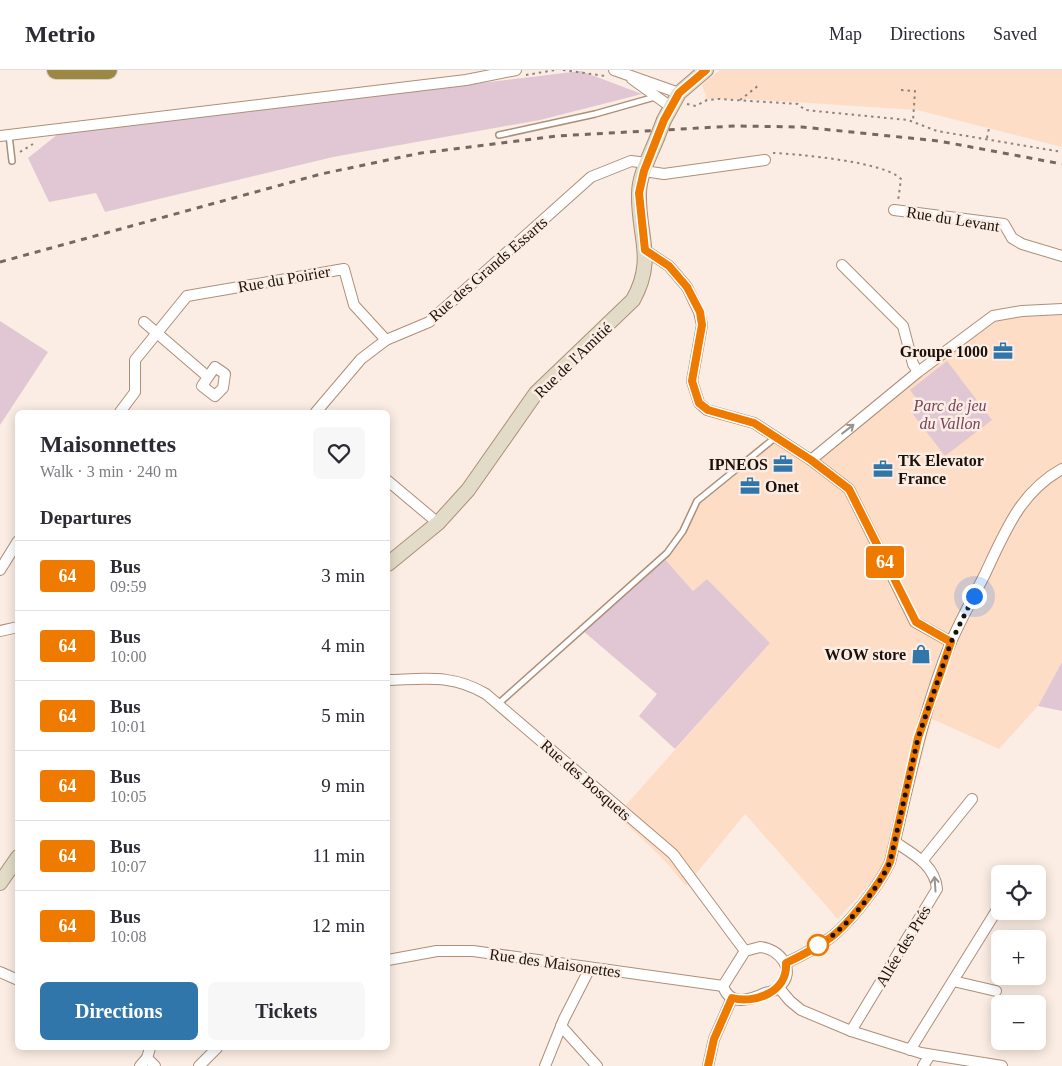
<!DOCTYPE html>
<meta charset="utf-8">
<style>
body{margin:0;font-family:"Times New Roman",serif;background:#f7f7f7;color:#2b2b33;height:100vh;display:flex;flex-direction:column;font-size:19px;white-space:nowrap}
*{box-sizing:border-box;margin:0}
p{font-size:16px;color:#7c7c81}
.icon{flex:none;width:28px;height:28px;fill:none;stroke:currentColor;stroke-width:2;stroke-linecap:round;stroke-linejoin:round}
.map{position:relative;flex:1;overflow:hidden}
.sheet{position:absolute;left:15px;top:340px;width:375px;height:640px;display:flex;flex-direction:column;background:#fff;border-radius:8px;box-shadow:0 2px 12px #0003}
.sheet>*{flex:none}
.badge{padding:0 10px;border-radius:4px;font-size:18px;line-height:32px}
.tools{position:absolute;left:991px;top:795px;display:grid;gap:10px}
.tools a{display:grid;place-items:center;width:55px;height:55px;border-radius:8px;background:#fff;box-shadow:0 2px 12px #0003;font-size:25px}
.you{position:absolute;width:25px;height:25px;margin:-12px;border:4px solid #fff;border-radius:50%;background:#1a73e8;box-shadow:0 0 0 8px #1a73e833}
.map>.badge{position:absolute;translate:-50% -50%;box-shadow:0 0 0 2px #fff}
h2{padding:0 25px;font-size:19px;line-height:45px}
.round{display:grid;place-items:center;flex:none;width:52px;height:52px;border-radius:8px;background:#f7f7f7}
.overview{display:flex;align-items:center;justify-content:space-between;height:85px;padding:0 25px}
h1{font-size:24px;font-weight:700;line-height:38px}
.button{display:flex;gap:10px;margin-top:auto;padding:10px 25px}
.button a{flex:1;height:58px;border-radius:8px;background:#3176ab;color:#fff;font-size:20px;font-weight:700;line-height:58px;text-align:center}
.button a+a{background:#f7f7f7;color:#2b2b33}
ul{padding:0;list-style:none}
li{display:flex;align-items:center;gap:15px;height:70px;padding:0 25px;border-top:1px solid #e1e1e2}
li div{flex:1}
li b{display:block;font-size:19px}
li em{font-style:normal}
li .badge{min-width:55px;font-weight:700;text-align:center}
header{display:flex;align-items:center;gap:30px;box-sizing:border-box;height:70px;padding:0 25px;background:#fff;border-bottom:1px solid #e1e1e2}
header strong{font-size:24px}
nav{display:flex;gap:28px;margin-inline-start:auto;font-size:18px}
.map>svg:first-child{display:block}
</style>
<header>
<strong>Metrio</strong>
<nav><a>Map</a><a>Directions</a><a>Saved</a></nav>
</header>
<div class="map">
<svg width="1062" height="996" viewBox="0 0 1062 996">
<rect width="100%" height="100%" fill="#fbede3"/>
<g fill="#feddc6">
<polygon points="720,0 1062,0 1062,77 917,40 745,29 707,29 702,15"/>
<polygon points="1062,239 1062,592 1038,636 999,679 932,649 901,766 874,809 838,849 745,744 686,816 664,790 617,745 770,573 707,509 693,521 663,487 683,461 697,431 777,366 811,390 993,246"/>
</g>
<g fill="#e1c7d3">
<polygon points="581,1 642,24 540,50 333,87 105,142 96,123 49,132 28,88 58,64"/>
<polygon points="0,251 48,282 0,355"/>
<polygon points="947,291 992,350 945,386 912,343 921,335 910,320"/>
<polygon points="663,487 693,521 707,509 770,573 675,679 639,646 657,624 582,560"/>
<polygon points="1062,592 1062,641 1038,636"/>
</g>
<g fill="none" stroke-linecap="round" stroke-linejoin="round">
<defs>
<g id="lane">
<polyline points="9,65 12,91"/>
<polyline points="499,65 595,44 655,27"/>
<polyline points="498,634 667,483 683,461 697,431 776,367"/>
</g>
<g id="street">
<polyline points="614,0 679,23"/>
<polyline points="632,9 671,37"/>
<polyline points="0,66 466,10 516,0"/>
<polyline points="644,101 664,104 765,90"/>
<polyline points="894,140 1004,154 1012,168 1022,174 1062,186"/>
<polyline points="645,180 669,196 687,217 699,242 702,255 692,311 699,333 707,340 754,353 811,390 849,419 915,552 951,572"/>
<polyline points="842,195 903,256 913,294 918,302"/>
<polyline points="144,252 208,307 202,316 215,326 223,318 225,304 215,297 208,307"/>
<polyline points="120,342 135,322 135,290 187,226 344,199 354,235 386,270"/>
<polyline points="316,342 361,289 386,270 429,252 591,107 631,91 647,93"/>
<polyline points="811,390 918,302 993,246 1022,241 1062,239"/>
<polyline points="388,411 438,453"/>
<polyline points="0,500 18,471"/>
<polyline points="0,561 18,557"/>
<path d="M388 610C426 609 452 604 486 624L673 784 745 881"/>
<polyline points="922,791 972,729"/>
<path d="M760 877C779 878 798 901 779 917 776 920 770 922 765 923 750 930 730 937 723 916L745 881Z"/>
<polyline points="388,890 437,881 473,881 723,916"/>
<path d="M786 893C801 886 816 878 830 868 849 854 881 813 890 792 908 718 922 642 951 572 961 549 974 526 985 504 1005 462 1020 422 1062 399"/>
<polyline points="0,902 18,910"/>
<polyline points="953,911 996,921"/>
<polyline points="779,918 790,931 801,940 851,961 921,983 1002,996"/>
<polyline points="561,956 597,996"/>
<path d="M851 961 937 819C935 795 913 784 895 772"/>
<polyline points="150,978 147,988 155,996"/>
<polyline points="910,980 1000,835"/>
<polyline points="140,996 147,988"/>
<polyline points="199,996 217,978"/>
<polyline points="545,996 564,949 590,898"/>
<polyline points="708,996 714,969 732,928"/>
<polyline points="923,996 930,985"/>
</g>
<g id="secondary">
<polyline points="664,50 679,23 706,0"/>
<path d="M388 494 438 453 468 420 536 323 633 230C656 189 638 166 639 124 639 105 650 86 657 68"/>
<polyline points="0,813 18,787"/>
</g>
<polyline id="highway" points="56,0 108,0"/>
</defs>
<use href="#lane" stroke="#ae8f79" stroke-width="8"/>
<use href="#street" stroke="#ae8f79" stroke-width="12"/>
<use href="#secondary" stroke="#ae8f79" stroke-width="16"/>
<use href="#highway" stroke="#d2cfce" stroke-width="20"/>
<g stroke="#90837a" stroke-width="2" stroke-dasharray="2.5 4" stroke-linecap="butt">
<polyline points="563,0 605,6"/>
<polyline points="526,5 555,0"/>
<polyline points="901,20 915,21 913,51"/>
<polyline points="740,30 759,15"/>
<polyline points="687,34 696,36 707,30 719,29 798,34 805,40 908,50 937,61 1062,82"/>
<polyline points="987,68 989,58"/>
<polyline points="20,82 33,74"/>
<path d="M773 83C798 84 886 92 901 109L898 131"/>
</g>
<use href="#lane" stroke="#fff" stroke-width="5"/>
<use href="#street" stroke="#fff" stroke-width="10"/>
<use href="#secondary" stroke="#e2dbc7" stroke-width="14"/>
<use href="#highway" stroke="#9d8843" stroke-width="18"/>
<polyline stroke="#746860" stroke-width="3" stroke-dasharray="6 6" stroke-linecap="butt" points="0,192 321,104 421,83 557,66 735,56 802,57 939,71 1062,94"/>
<defs>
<polyline id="secondary-bridge" points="657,68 664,50"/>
</defs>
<use href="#secondary-bridge" stroke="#ae8f79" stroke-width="16" stroke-linecap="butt"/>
<use href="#secondary-bridge" stroke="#e2dbc7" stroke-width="14"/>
</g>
<defs><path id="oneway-shaft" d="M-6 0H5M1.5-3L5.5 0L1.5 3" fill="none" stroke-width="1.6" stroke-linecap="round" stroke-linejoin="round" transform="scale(1.25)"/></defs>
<g stroke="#999490">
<use href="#oneway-shaft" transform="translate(848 359) rotate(-38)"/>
<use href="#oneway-shaft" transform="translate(935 814) rotate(-94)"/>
</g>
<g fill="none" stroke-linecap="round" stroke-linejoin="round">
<defs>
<path id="line" d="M706 0 679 23 664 50 644 101 639 123 645 180 669 196 687 217 700 242 702 255 692 311 699 333 708 340 754 353 811 390 849 419 916 552 951 572 918 668 890 792C881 813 849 854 830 868 816 878 801 886 786 893 788 922 755 934 732 928L714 969 708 996"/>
</defs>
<use href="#line" stroke="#fff" stroke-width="11"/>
<use href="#line" stroke="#ee7b00" stroke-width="8"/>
<path stroke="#1c1109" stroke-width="5" stroke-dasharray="0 9" d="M818 875C841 865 879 818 890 792L918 668 951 572 974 526"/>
</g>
<defs>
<symbol id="office-bare" viewBox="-9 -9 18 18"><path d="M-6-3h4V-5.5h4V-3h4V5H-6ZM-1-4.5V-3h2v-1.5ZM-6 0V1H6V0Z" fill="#3176ab" stroke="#fbede3" stroke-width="2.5" paint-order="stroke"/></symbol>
<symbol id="shop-bare" viewBox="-9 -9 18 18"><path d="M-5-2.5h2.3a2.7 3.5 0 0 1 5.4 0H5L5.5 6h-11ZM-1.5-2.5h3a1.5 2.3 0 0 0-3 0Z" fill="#3176ab" stroke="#fbede3" stroke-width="2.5" paint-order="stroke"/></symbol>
</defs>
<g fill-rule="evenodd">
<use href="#office-bare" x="989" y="267" width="28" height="28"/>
<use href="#office-bare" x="769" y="380" width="28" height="28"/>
<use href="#office-bare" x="869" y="385" width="28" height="28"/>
<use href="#office-bare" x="736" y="402" width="28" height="28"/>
<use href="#shop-bare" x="907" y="570" width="28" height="28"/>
</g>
<circle fill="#fff" stroke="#ee7b00" stroke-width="2.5" cx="818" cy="875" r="10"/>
<g text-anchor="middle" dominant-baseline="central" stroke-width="5" stroke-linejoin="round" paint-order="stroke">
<g font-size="16" fill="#1c1109" stroke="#fbede3">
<text transform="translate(953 149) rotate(9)">Rue du Levant</text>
<text transform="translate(488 199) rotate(-41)">Rue des Grands Essarts</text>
<text transform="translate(284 209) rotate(-10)">Rue du Poirier</text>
<text transform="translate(573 290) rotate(-44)">Rue de l'Amitié</text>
<text transform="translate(586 710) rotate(41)">Rue des Bosquets</text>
<text transform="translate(903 876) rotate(-59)">Allée des Prés</text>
<text transform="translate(555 893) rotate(8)">Rue des Maisonettes</text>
</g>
<g font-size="16" font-weight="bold" fill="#1c1109" stroke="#fbede3" text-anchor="end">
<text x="988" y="281">Groupe 1000</text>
<text x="898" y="390" text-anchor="start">TK Elevator<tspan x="898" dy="18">France</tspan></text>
<text x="768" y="394">IPNEOS</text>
<text x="765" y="416" text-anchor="start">Onet</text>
<text x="906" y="584">WOW store</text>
</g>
<g font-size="16" font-style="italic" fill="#77425d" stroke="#fbede3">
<text x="950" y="335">Parc de jeu<tspan x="950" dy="18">du Vallon</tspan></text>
</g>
</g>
</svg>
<div class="tools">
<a><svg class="icon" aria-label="locate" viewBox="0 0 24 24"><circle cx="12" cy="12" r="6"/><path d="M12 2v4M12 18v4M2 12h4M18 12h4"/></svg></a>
<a>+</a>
<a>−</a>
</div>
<div class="you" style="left:974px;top:526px"></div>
<b class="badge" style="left:885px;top:492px;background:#ee7b00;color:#fff">64</b>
<section class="sheet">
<div class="overview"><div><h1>Maisonnettes</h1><p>Walk · 3 min · 240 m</p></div><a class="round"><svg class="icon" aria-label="heart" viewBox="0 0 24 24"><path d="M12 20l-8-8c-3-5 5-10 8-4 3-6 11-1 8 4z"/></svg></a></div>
<h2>Departures</h2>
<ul>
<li><span class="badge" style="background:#ee7b00;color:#fff">64</span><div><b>Bus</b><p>09:59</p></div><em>3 min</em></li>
<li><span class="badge" style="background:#ee7b00;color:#fff">64</span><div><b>Bus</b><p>10:00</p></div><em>4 min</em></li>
<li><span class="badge" style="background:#ee7b00;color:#fff">64</span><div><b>Bus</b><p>10:01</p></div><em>5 min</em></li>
<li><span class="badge" style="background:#ee7b00;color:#fff">64</span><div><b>Bus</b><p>10:05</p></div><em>9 min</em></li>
<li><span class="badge" style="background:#ee7b00;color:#fff">64</span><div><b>Bus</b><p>10:07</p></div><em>11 min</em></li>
<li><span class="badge" style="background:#ee7b00;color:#fff">64</span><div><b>Bus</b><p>10:08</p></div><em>12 min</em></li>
</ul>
<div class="button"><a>Directions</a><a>Tickets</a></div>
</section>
</div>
